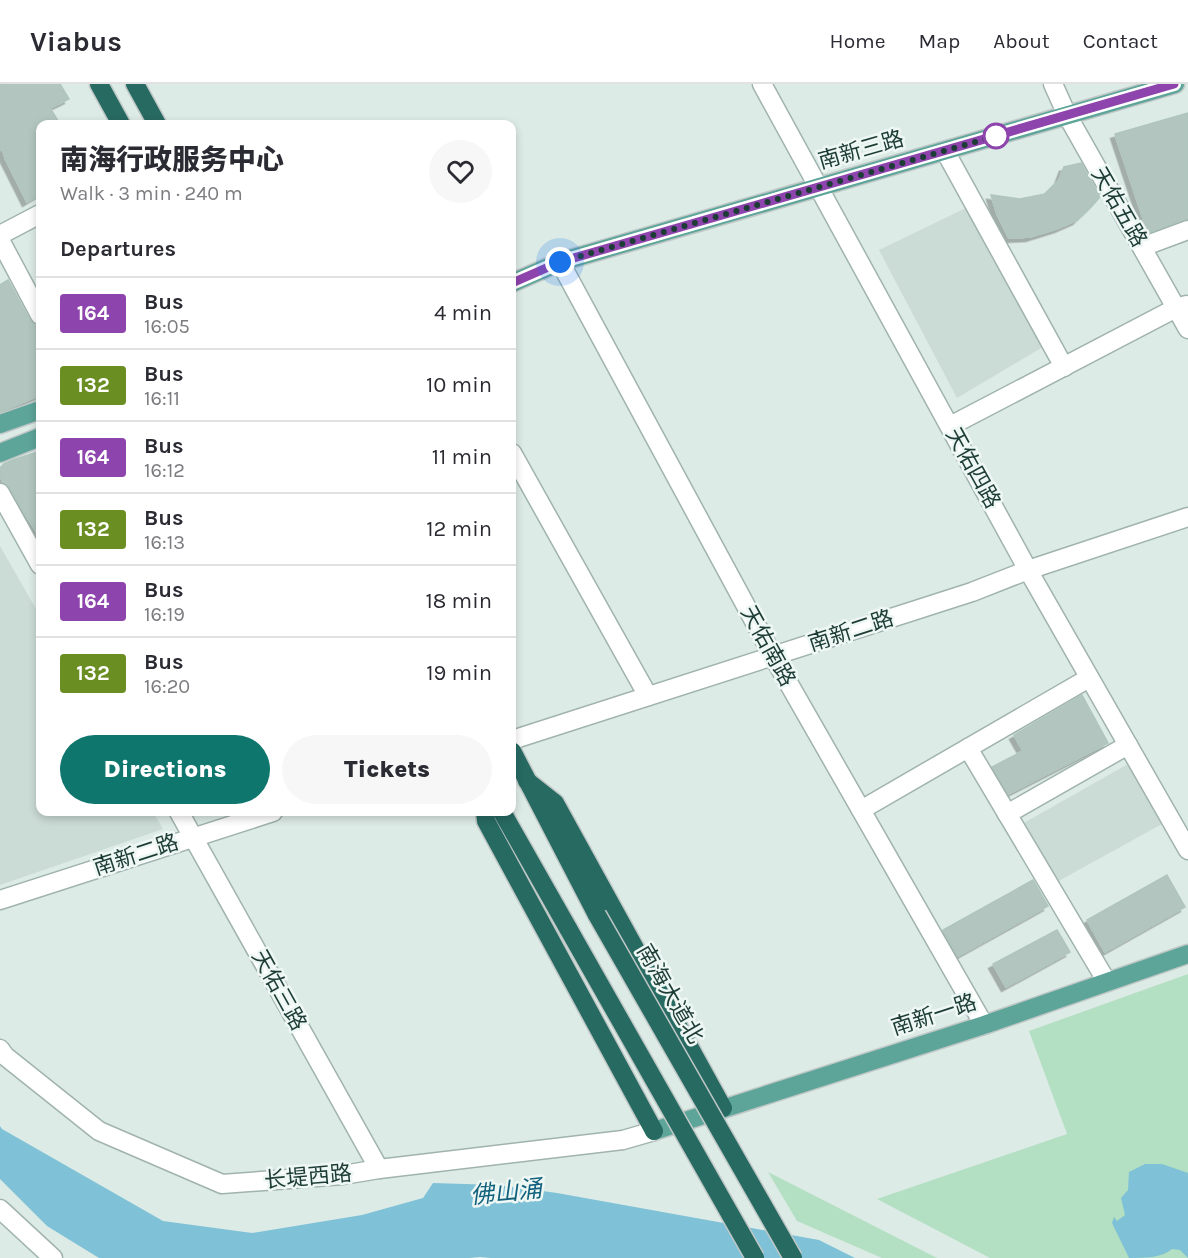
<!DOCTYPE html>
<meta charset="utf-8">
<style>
body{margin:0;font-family:Karla,"Noto Sans SC",sans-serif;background:#f7f7f7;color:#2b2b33;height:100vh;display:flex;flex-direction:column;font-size:22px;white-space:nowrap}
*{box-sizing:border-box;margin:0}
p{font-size:20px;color:#7c7c81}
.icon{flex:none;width:33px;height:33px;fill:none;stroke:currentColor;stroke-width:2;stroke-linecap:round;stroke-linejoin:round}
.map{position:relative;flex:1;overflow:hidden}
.panel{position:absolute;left:36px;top:36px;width:480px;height:696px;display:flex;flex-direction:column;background:#fff;border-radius:12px;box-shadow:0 3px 9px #0003}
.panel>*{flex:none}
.badge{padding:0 12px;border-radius:4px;font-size:21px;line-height:39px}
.you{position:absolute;width:30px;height:30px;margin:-15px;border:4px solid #fff;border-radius:50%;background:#1a73e8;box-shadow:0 0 0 9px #1a73e833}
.map>.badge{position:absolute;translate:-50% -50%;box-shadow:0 0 0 3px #fff}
h2{padding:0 24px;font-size:22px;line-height:54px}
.round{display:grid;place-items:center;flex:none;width:63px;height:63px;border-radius:32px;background:#f7f7f7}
.headline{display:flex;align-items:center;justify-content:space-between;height:102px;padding:0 24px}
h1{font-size:28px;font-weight:800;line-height:45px}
.primary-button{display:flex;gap:12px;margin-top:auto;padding:12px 24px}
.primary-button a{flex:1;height:69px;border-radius:36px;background:#0f766e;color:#fff;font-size:24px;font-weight:800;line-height:69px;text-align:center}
.primary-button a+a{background:#f7f7f7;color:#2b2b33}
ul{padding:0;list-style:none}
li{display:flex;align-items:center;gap:18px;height:72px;padding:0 24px;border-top:2px solid #e1e1e2}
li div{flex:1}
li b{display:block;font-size:22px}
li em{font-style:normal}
li .badge{min-width:66px;font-weight:700;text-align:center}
header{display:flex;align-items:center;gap:36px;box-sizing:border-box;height:84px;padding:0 30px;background:#fff;border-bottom:2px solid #e1e1e2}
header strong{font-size:28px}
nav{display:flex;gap:33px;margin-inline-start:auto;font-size:21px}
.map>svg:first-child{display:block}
</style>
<header>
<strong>Viabus</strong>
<nav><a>Home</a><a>Map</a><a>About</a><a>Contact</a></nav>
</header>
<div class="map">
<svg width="1188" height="1174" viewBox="0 0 1188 1174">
<defs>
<filter id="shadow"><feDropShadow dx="-4.5" dy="4.5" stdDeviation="0" flood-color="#0004"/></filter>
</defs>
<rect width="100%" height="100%" fill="#ddebe6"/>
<g fill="#cbdbd5">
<polygon points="968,123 1043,263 957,314 879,166"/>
<polygon points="0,462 40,532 40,728 153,728 163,745 0,801"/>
<polygon points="1128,680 1162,740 1055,799 1022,740"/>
</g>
<g fill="#b3dfc3">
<polygon points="1188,890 1188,1174 990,1174 877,1115 1067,1050 1029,947"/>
<polygon points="768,1088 937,1174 882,1174 797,1137"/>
</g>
<g fill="#7fc1d6">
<polygon points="0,1042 2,1045 163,1137 252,1149 362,1131 423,1114 433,1099 498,1101 557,1109 819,1156 855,1174 491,1174 480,1173 469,1174 99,1174 47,1142 0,1095"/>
<path d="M1145 1080H1162L1188 1089V1174L1180 1166 1172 1165C1162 1174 1144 1174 1129 1174L1112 1139 1114 1133 1117 1137 1125 1131 1121 1114 1128 1106 1129 1088Z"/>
</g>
<g fill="#b2c6bf" stroke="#afc5be" stroke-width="1.5" filter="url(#shadow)">
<polygon points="0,0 60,0 69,15 50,24 60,40 40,40 40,110 27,118 5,74 4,69 0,65"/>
<polygon points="1188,29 1188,135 1148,149 1115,50"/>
<polygon points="1081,79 1100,113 1091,123 1077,136 1059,144 1030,153 1009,154 997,130 991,111 1020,115 1045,110 1059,96 1064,83"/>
<polygon points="8,196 30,236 35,241 40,242 40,311 0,328 0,201"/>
<polygon points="40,367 40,453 24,428 10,404 3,399 0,391 0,384 4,380 13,376"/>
<polygon points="1082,611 1108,659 1008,710 992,683 1023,667 1014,651"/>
<polygon points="1167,791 1185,823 1105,868 1087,836"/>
<polygon points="1033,796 1048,822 958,872 943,846"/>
<polygon points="1057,846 1070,868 1006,903 993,880"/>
</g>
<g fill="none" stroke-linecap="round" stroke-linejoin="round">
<defs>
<g id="minor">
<polyline points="762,0 1028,486 1188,766"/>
<polyline points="1053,0 1067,31 1188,245"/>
<polyline points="945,67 1064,283"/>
<polyline points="0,151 40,130"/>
<polyline points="0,156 40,231"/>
<polyline points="1142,163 1188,146"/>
<polyline points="560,178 773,572 984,941"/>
<polyline points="950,342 1176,224 1186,221"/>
<polyline points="512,369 648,612"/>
<polyline points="0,409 40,481"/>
<polyline points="512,656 972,508 1028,486 1188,433"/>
<polyline points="968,664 1107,898"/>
<polyline points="861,726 1089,594"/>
<polyline points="179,728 379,1085"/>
<polyline points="1007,730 1128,661"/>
<polyline points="0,816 273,728"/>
<polyline points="0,965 5,972 99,1047 222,1100 343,1091 379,1085 623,1056 654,1047"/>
<polyline points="0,1125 53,1174"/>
</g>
<g id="major">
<polyline points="512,199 560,178 1175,0"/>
<polyline points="0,340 40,326"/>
<polyline points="0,369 40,353"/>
<polyline points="654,1047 984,941 1188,870"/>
</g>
<g id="highway">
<polyline points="99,0 121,40"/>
<polyline points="135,0 157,40"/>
<polyline points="512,667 597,831"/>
<polyline points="527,697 555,719 723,1024"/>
<polyline points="485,728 486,737 654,1047"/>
<polyline points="502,728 569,846"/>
</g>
</defs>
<use href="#minor" stroke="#a0b3ae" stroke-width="21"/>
<use href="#major" stroke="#c0c8c7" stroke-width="21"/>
<use href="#highway" stroke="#c0c8c7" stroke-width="21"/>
<use href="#minor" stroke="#fff" stroke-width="18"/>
<use href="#major" stroke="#5da599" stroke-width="18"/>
<use href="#highway" stroke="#276a62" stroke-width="18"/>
<defs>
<g id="highway-bridge">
<polyline points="597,831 793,1174"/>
<polyline points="569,846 755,1174"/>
</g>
</defs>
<use href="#highway-bridge" stroke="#c0c8c7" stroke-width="21" stroke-linecap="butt"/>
<use href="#highway-bridge" stroke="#276a62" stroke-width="18"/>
</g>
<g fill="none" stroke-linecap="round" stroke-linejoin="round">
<defs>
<polyline id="line" points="512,199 560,178 1174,0"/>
</defs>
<use href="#line" stroke="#fff" stroke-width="14"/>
<use href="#line" stroke="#8e44ad" stroke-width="9"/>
<polyline stroke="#1d3c36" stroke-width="6" stroke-dasharray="0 10.8" points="560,178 996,52"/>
</g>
<circle fill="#fff" stroke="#8e44ad" stroke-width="3" cx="996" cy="52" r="12"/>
<g text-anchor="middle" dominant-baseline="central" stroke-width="5" stroke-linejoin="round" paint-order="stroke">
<g font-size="22" fill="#1d3c36" stroke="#eef7f3">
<text transform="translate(861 66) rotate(-16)">南新三路</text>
<text transform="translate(1119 123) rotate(60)">天佑五路</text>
<text transform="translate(973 384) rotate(61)">天佑四路</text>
<text transform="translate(851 547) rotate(-18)">南新二路</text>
<text transform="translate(768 562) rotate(61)">天佑南路</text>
<text transform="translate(136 771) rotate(-18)">南新二路</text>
<text transform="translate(279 906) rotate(61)">天佑三路</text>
<text transform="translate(670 910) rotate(60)">南海大道北</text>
<text transform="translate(934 931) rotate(-18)">南新一路</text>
<text transform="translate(308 1093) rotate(-5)">长堤西路</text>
</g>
<g font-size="24" font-style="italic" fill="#13627d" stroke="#eef7f3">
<text transform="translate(506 1108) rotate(-6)">佛山涌</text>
</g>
</g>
</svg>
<div class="you" style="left:560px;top:178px"></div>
<section class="panel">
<div class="headline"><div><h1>南海行政服务中心</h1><p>Walk · 3 min · 240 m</p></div><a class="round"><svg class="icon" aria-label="heart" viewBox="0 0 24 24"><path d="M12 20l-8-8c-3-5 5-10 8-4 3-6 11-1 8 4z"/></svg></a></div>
<h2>Departures</h2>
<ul>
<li><span class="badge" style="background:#8e44ad;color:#fff">164</span><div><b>Bus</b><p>16:05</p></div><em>4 min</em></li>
<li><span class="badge" style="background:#6b8e23;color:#fff">132</span><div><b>Bus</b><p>16:11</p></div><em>10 min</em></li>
<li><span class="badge" style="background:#8e44ad;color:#fff">164</span><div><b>Bus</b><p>16:12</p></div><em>11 min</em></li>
<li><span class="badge" style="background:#6b8e23;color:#fff">132</span><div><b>Bus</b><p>16:13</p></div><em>12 min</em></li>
<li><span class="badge" style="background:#8e44ad;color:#fff">164</span><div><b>Bus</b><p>16:19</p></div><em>18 min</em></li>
<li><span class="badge" style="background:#6b8e23;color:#fff">132</span><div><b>Bus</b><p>16:20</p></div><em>19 min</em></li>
</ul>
<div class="primary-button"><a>Directions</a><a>Tickets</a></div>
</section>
</div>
